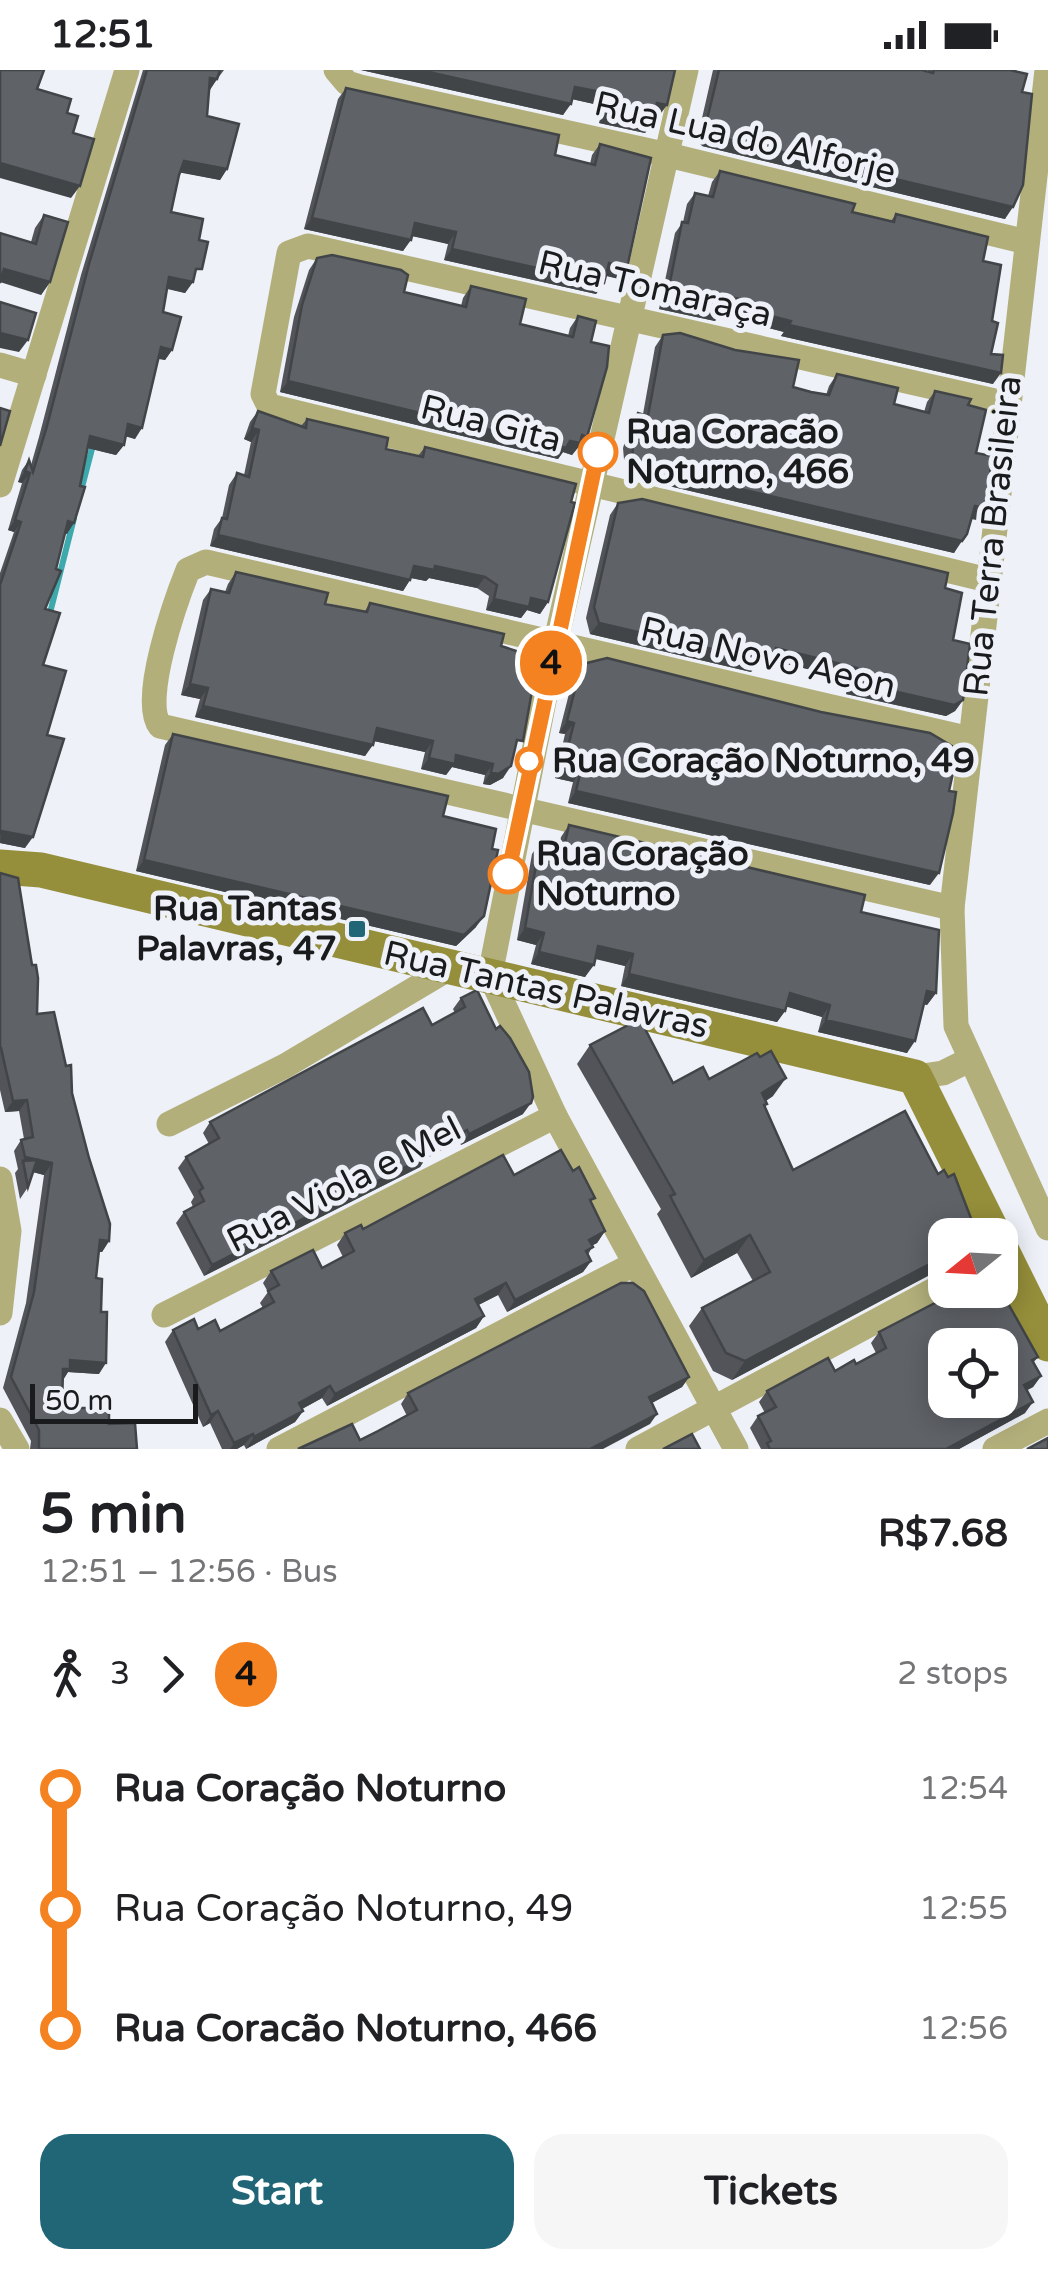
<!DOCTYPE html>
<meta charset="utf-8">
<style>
body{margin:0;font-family:"Varela Round",sans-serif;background:#f6f6f6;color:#202124;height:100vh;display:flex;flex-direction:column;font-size:38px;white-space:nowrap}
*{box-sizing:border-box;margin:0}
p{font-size:32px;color:#757577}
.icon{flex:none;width:55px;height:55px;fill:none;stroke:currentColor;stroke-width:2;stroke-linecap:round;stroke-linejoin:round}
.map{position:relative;height:1379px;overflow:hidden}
.drawer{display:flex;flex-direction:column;background:#fff;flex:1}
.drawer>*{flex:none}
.badge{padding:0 20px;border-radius:32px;font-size:35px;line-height:65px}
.needle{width:65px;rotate:252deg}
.buttons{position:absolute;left:928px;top:1148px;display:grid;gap:20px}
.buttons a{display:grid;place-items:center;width:90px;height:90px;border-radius:20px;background:#fff;box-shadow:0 5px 25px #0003;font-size:50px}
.scale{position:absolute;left:30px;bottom:25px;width:168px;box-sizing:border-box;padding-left:10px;border:5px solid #1a1b1d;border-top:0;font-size:28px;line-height:35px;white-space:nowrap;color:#1a1b1d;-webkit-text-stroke:8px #eef1f8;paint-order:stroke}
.map>.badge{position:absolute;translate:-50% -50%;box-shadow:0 0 0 5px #fff}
.legs{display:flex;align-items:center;gap:15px;height:110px;padding:0 40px;font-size:32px}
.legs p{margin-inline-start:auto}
.headline{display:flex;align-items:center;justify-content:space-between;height:170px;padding:0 40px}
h1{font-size:55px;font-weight:800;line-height:75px}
.button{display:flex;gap:20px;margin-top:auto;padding:20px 40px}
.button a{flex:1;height:115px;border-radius:30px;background:#216677;color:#fff;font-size:40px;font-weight:800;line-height:115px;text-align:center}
.button a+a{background:#f6f6f6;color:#202124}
ul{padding:0 40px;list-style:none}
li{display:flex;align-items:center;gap:35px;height:120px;font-size:38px}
li i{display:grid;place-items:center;width:15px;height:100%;margin:0 12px;background:currentColor}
li i::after{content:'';width:25px;height:25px;margin:-12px;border:8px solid;border-radius:50%;background:#fff}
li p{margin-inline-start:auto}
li:first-child i{background:linear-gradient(#0000 50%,currentColor 0)}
li:last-child i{background:linear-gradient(currentColor 50%,#0000 0)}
.status{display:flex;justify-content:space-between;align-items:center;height:70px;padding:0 50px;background:#fff;direction:ltr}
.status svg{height:28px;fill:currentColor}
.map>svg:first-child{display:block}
</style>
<div class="status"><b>12:51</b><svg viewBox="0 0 49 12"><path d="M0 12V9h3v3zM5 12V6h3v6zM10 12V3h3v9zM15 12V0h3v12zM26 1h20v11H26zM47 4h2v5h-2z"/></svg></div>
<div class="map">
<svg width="1048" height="1379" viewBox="0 0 1048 1379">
<rect width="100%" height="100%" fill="#eef1f8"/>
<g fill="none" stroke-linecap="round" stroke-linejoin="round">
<g stroke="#3da9ad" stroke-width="6">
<polyline points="81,421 93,375"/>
<polyline points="49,547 74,448"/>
</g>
<g stroke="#b2af7b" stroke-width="25">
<polyline points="336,0 347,13 360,17 668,85 1027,172"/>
<polyline points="686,0 555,575 490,905 555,1046 736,1379"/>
<polyline points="1047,0 952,838 956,956 1048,1158"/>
<polyline points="0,295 34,305"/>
<polyline points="0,415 127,0"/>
<polyline points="988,510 269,336 263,324 289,183 308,176 1008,334"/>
<path d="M952 838 160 656C140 631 176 530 188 500L206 492 970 669"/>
<polyline points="915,1007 943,1003 969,990"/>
<polyline points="169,1054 285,996 448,899"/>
<polyline points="0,1109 9,1161 0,1243"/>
<polyline points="164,1245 555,1046"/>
<polyline points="0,1350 17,1379"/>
<polyline points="279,1379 634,1194"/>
<polyline points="638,1379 945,1214"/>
<polyline points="995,1379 1048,1351"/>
</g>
<g stroke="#958e3a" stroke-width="35">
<polyline points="0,797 41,800 915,1007 994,1165"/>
<polyline points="1000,1177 1048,1274"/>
</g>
</g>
<g fill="#525459">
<polygon points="143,0 224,0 209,20 207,46 227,99 220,110 180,102 171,142 199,170 194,210 185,223 167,219 163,242 172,280 165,290 158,289 135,369 126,366 124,375 116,385 88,378 67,464 65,463 45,539 43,595 47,665 25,778 0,773 0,503 14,462 8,460 22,413 18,412 22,400 29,390 31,395 39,367 81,205"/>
<polygon points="361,0 675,0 659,46 654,45 653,52 645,63 599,53 603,36 572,29 563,45"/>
<polygon points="713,0 922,0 928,2 928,0 1010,0 1022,22 1005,149 702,76 697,70"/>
<polygon points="346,18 555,85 590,94 592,85 600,74 619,209 606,206 604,213 596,224 444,190 448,174 429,169 412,166 403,181 304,159 338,29"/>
<polygon points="720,101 852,142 891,151 896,144 983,191 992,251 991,284 993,314 781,266 784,262 753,254 755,245 723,238 715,251 659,239 675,163 683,152 687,134 695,123 708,126 712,112"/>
<polygon points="44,145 50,212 41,225 31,172 35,158"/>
<polygon points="317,188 404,222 461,236 463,228 471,216 520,254 568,266 570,258 578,246 591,272 579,378 577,378 572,385 563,382 558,389 280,322 294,247 309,200"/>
<polygon points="663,265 793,317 826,325 829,316 837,304 894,334 924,342 927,332 935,321 968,335 986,438 978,450 971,449 954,483 639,409 625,401 623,378 630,355 638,343 643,344 655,277"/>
<polygon points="258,341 301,356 307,349 386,379 418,386 425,377 548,532 540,544 527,540 521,548 486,540 489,526 477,518 429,508 426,511 411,508 403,521 210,476 214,459 222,448 229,415 237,403 244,405 251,372 244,369 250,352"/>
<polygon points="618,433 945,518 963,630 955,641 946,646 846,624 849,609 770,590 767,594 758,592 751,602 590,564 586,548 610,445"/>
<polygon points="236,502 325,534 365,541 370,533 501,576 514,682 503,708 490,715 483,714 485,705 452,697 446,705 421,699 425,682 374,671 365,686 195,647 200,629 181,625 203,530 211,519 225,522 228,514"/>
<polygon points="580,600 930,815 568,733 573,712 555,708 565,664 559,663 572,612"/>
<polygon points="173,664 443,746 476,857 456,876 136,801 165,675"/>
<polygon points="569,755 861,842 936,923 927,935 924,934 907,983 818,962 822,947 786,936 785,941 777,952 621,916 625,896 595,889 585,907 531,894 536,875 517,870 532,784 540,772 559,776 561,767"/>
<polygon points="0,803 37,944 72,1023 109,1171 102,1182 99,1182 96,1208 99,1304 68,1302 63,1310 62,1338 109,1354 137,1379 30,1379 31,1371 3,1318 26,1233 44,1105 33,1102 28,1117 20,1129 15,1103 18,1099 14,1081 21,1070 24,1069 19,1041 5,1042 0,1020"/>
<polygon points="461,928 523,1044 461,1075 459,1071 425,1089 420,1097 204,1206 176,1153 184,1142 193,1137 191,1132 194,1127 178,1098 186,1087 209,1074 203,1063 210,1052 432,955 455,943 453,939"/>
<polygon points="590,975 673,1013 709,1009 773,1026 766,1031 767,1034 765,1037 793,1100 945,1165 945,1197 732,1310 713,1301 689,1256 702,1238 753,1211 737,1183 691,1208 657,1144 661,1139 577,994"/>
<polygon points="514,1105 592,1133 605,1161 597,1173 593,1175 588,1185 591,1191 583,1202 507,1242 498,1225 478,1235 484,1246 476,1258 327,1336 322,1328 302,1339 303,1341 295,1352 246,1379 244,1375 237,1379 222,1379 210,1353 203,1357 165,1272 173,1260 198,1259 220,1261 263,1238 260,1233 268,1222 263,1213 271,1201 322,1198 343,1187 337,1175 345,1163 363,1159"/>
<polygon points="879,1262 1038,1287 1033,1293 1041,1306 1033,1317 1027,1320 1025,1343 959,1379 761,1379 750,1358 758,1346 765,1343 759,1332 767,1321 856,1294 876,1283 871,1273"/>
<polygon points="689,1307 682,1317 652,1333 650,1354 360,1370 407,1346 401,1334 408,1323"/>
</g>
<g fill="#424548">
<polygon points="361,0 420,0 571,34 563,45"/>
<polygon points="210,8 217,9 210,20"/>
<polygon points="575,17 611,24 603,36 567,28"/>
<polygon points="657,33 667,35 659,46 649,44"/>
<polygon points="607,42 653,52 645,63 599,53"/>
<polygon points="710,65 1013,137 1005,149 702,76"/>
<polygon points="184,91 227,99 220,110 177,102"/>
<polygon points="0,93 80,116 71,128 0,108"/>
<polygon points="312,148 411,170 403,181 304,159"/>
<polygon points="415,153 456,162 448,174 407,165"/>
<polygon points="452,179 604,213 596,224 444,190"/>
<polygon points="609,193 627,198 619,209 601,204"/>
<polygon points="4,199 50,212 41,225 0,212"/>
<polygon points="169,207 193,212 185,223 162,217"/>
<polygon points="726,226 762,234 755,245 718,237"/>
<polygon points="667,227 723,240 715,251 659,239"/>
<polygon points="760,243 791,251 784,262 753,254"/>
<polygon points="789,255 1001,303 993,314 781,266"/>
<polygon points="0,263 28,270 19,282 0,278"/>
<polygon points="161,277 172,280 165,290 154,287"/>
<polygon points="288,311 570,371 582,365 587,367 572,385 563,382 558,389 280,322"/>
<polygon points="128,354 142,358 135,369 121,365"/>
<polygon points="252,358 259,360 251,372 244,369"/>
<polygon points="90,366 124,375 116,385 83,377"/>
<polygon points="647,397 962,471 954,483 639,409"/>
<polygon points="25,401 30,403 22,413 18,412"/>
<polygon points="975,436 986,438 978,450 967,448"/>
<polygon points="15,450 21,452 14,462 8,460"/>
<polygon points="68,451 74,453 67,464 60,462"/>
<polygon points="218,465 410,510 403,521 210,476"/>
<polygon points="414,496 435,496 485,507 477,518 429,508 426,511 406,507"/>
<polygon points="531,528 548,532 540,544 527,540 521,548 486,540 494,529"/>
<polygon points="599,553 762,580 776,578 857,598 849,609 770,590 767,594 758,592 751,602 590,564"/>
<polygon points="854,612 963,630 955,641 946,646 846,624"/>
<polygon points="190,614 208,618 200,629 181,625"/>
<polygon points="203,636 373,675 365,686 195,647"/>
<polygon points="567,651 574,653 565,664 559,663"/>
<polygon points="377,658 433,671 425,682 369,670"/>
<polygon points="456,685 493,694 485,705 452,697 446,705 421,699 429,688"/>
<polygon points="511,696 503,708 490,715 483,714 491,702"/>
<polygon points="563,696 581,700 573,712 555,708"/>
<polygon points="576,721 939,803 930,815 568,733"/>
<polygon points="1,761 33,767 25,778 0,773"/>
<polygon points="144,790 484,846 476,857 456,876 136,801"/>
<polygon points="525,858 544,863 536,875 517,870"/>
<polygon points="598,876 633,884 625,896 590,887"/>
<polygon points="539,882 594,895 585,907 531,894"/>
<polygon points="629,904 785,941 777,952 621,916"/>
<polygon points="927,921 936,923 927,935 919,933"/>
<polygon points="790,923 830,935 822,947 781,935"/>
<polygon points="826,950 915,971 907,983 818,962"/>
<polygon points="786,1008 773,1026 749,1041 762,1023"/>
<polygon points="27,1030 19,1041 5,1042 13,1031"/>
<polygon points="531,1033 523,1044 461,1075 469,1064"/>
<polygon points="467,1060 459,1071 425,1089 420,1097 204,1206 212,1195"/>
<polygon points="25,1087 52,1093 44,1105 25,1100 23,1091 17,1099"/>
<polygon points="605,1161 597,1173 581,1181 589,1170"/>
<polygon points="750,1165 737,1183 691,1208 704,1190"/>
<polygon points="100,1170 109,1171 102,1182 92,1181"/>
<polygon points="945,1186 944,1197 732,1310 745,1291"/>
<polygon points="591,1191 583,1202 507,1242 515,1230"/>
<polygon points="506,1213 498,1225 467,1241 475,1229"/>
<polygon points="484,1246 476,1258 327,1336 335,1324"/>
<polygon points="70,1290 106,1293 99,1304 68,1302 63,1310 55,1310"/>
<polygon points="1041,1306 1033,1317 1016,1326 1024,1315"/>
<polygon points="689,1307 682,1317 642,1338 649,1327"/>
<polygon points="330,1316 322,1328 291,1345 299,1333"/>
<polygon points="1033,1332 1025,1343 959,1379 946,1379"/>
<polygon points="218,1341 210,1353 203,1357 211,1345"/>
<polygon points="303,1341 295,1352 246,1379 254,1367"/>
<polygon points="657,1344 650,1354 603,1379 590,1379"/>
<polygon points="253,1364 244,1375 237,1379 230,1379 234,1373"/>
</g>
<g fill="#5f6267" stroke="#424548" stroke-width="2.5" fill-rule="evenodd">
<polygon points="0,0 44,0 37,19 71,29 67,43 78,46 73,63 94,69 80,116 0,93"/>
<polygon points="147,0 220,0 217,9 210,8 207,46 239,54 227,99 184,91 179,105 171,142 203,149 199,170 208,172 202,199 196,199 193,212 169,207 163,242 181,247 172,280 161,277 142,358 128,354 124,375 90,366 80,416 85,417 74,453 68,451 56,499 61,501 45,539 60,543 43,595 66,601 47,665 64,669 33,767 1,761 0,765 0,515 21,452 15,450 30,403 25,401 29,390 33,402 47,356 89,194"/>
<polygon points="420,0 675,0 667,35 657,33 653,52 607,42 611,24 575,17 571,34"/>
<polygon points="719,0 922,0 933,3 934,0 1010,0 1027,4 1022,22 1032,24 1023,115 1013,137 710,65 705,58"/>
<polygon points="346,18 559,65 555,85 595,95 600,74 651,88 627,198 609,193 604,213 452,179 456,162 437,158 415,153 411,170 312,148"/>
<polygon points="720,101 855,134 852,142 894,152 896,144 988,167 983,191 1001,195 992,251 998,253 991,284 1003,285 1001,303 789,255 791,251 760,243 762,234 726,226 723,240 667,227 682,152 688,153 695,123 713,127"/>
<polygon points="44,145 68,152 50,212 4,199 0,213 0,163 36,174"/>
<polygon points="332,185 401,200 408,205 404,222 466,237 471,216 526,229 520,254 573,267 578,246 596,251 591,272 609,276 607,297 587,367 582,365 580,373 570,371 566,378 288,311 302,235 317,188"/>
<polygon points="0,232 36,243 28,270 0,263"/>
<polygon points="680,263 735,280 799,290 793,317 811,322 829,325 837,304 898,318 894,334 929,343 935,321 971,329 968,335 986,340 976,383 992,386 986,438 975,436 967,464 962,471 647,397 633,389 632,366 638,343 648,346 663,265"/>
<polygon points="0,338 10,341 0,376"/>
<polygon points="258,341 306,358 307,349 388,368 386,379 423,387 425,377 576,414 571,432 575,433 548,532 531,528 529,537 494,529 497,515 485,507 435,496 434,500 414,496 410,510 218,465 222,448 227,449 237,403 249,407 259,360 252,358"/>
<polygon points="642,429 948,503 945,518 962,523 953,570 970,574 963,630 954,635 854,612 857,598 776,578 775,583 762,580 759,590 599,553 594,537 618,433"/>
<polygon points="236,502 328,523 325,534 367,542 370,533 504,564 501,576 538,588 523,671 517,670 511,696 498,704 491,702 493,694 456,685 455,694 429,688 433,671 377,658 373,675 203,636 208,618 190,614 211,519 229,523"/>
<polygon points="607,588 821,642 930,663 952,676 955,694 949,721 956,722 953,743 939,803 576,721 581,700 563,696 574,653 567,651 580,600 587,593"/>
<polygon points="173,664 448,726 443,746 496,759 492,779 498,780 484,846 464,865 144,790"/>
<polygon points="569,755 865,825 861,842 939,860 936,923 927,921 915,971 826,950 830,935 790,923 785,941 629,904 633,884 598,876 594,895 539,882 544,863 525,858 540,772 564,777"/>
<polygon points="0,803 18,808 32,895 36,895 38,908 37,944 54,942 66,996 71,995 72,1023 89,1088 110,1154 109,1171 100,1170 96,1208 102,1209 101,1242 107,1242 106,1293 70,1290 70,1299 63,1299 62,1338 109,1338 109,1354 135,1353 137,1379 39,1379 39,1360 11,1307 34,1222 52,1093 25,1087 21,1070 33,1067 27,1030 13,1031 1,978 0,978"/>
<polygon points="477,920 496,959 500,956 510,968 529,1002 533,1027 531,1033 469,1064 467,1060 425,1082 427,1086 212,1195 184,1142 204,1131 199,1121 203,1118 186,1087 219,1068 210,1052 423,938 432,955 465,937 461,928"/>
<polygon points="640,949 673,1013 703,997 709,1009 757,983 760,987 771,981 786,1008 762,1023 767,1034 764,1035 793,1100 905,1041 938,1104 944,1100 948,1107 954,1104 977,1164 945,1165 945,1186 745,1291 726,1283 702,1238 770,1202 750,1165 704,1190 670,1126 675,1124 590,975"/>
<polygon points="561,1080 573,1101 579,1097 595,1128 590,1130 605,1161 589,1170 593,1177 586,1181 591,1191 515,1230 506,1213 475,1229 484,1246 335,1324 330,1316 299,1333 303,1341 254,1367 253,1364 234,1373 218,1341 211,1345 173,1260 194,1249 198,1259 215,1250 220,1261 274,1232 268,1221 279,1215 271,1201 313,1180 322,1198 354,1181 345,1163 361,1155 363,1159 503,1085 514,1105"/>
<polygon points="37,1090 28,1117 23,1091"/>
<polygon points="621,1213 633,1213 644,1221 689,1307 649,1327 657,1344 590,1379 298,1379 352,1354 360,1370 378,1361 417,1340 408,1323"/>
<path d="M1000 1219 1038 1287 1032 1290 1041 1306 1024 1315 1033 1332 946 1379H770L767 1373 771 1371 758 1346 776 1337 767 1321 828 1288 835 1301 854 1290 856 1294 886 1278 879 1262 960 1220ZM945 1275H1000V1330H945Z"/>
<polygon points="692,1364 700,1379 663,1379"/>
<polygon points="1048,1368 1048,1379 1027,1379"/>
</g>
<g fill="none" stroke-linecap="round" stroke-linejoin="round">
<defs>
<polyline id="line-1" points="508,804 598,382"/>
</defs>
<use href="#line-1" stroke="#fff" stroke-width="22"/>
<use href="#line-1" stroke="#f58220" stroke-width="15"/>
</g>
<g fill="#fff" stroke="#f58220" stroke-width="5">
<circle cx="598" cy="382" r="18"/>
<circle cx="529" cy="691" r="12"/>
<circle cx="508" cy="804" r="18"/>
</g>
<rect fill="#216677" stroke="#eef1f8" stroke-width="4" x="347" y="849" width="20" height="20" rx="5"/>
<g text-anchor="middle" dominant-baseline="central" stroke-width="10" stroke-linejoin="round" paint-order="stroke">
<g font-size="35" fill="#1a1b1d" stroke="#eef1f8">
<text transform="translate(745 68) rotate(13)">Rua Lua do Alforje</text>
<text transform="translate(655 219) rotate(13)">Rua Tomaraça</text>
<text transform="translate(491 354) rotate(14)">Rua Gita</text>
<text transform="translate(993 466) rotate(-84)">Rua Terra Brasileira</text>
<text transform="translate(768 588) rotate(13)">Rua Novo Aeon</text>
<text transform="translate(546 920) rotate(13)">Rua Tantas Palavras</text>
<text transform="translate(344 1115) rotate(-27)">Rua Viola e Mel</text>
</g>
<g font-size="35" font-weight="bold" fill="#1a1b1d" stroke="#eef1f8" text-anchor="start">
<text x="626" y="362">Rua Coracão<tspan x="626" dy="40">Noturno, 466</tspan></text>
<text x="552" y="691">Rua Coração Noturno, 49</text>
<text x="536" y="784">Rua Coração<tspan x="536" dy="40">Noturno</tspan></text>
</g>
<g font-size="35" font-weight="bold" fill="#1a1b1d" stroke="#eef1f8" text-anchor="end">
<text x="337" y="839">Rua Tantas<tspan x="337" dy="40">Palavras, 47</tspan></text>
</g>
</g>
</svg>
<div class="buttons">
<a><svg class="needle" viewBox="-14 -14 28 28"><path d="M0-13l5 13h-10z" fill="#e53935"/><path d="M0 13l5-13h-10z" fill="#757577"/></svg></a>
<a><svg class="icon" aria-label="locate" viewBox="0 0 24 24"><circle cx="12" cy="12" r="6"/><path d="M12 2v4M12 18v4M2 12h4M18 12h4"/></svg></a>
</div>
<div class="scale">50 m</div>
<b class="badge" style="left:551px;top:593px;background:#f58220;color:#111">4</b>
</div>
<section class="drawer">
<div class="headline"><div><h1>5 min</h1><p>12:51 – 12:56 · Bus</p></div><b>R$7.68</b></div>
<div class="legs"><svg class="icon" aria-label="walk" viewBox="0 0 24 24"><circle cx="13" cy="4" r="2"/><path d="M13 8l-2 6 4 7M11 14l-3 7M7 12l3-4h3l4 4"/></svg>3<svg class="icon" aria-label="forward" viewBox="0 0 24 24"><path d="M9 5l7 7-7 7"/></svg><b class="badge" style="background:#f58220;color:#111">4</b><p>2 stops</p></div>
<ul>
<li><i style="color:#f58220"></i><b>Rua Coração Noturno</b><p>12:54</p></li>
<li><i style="color:#f58220"></i><span>Rua Coração Noturno, 49</span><p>12:55</p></li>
<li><i style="color:#f58220"></i><b>Rua Coracão Noturno, 466</b><p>12:56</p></li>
</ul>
<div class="button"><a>Start</a><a>Tickets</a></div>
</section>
